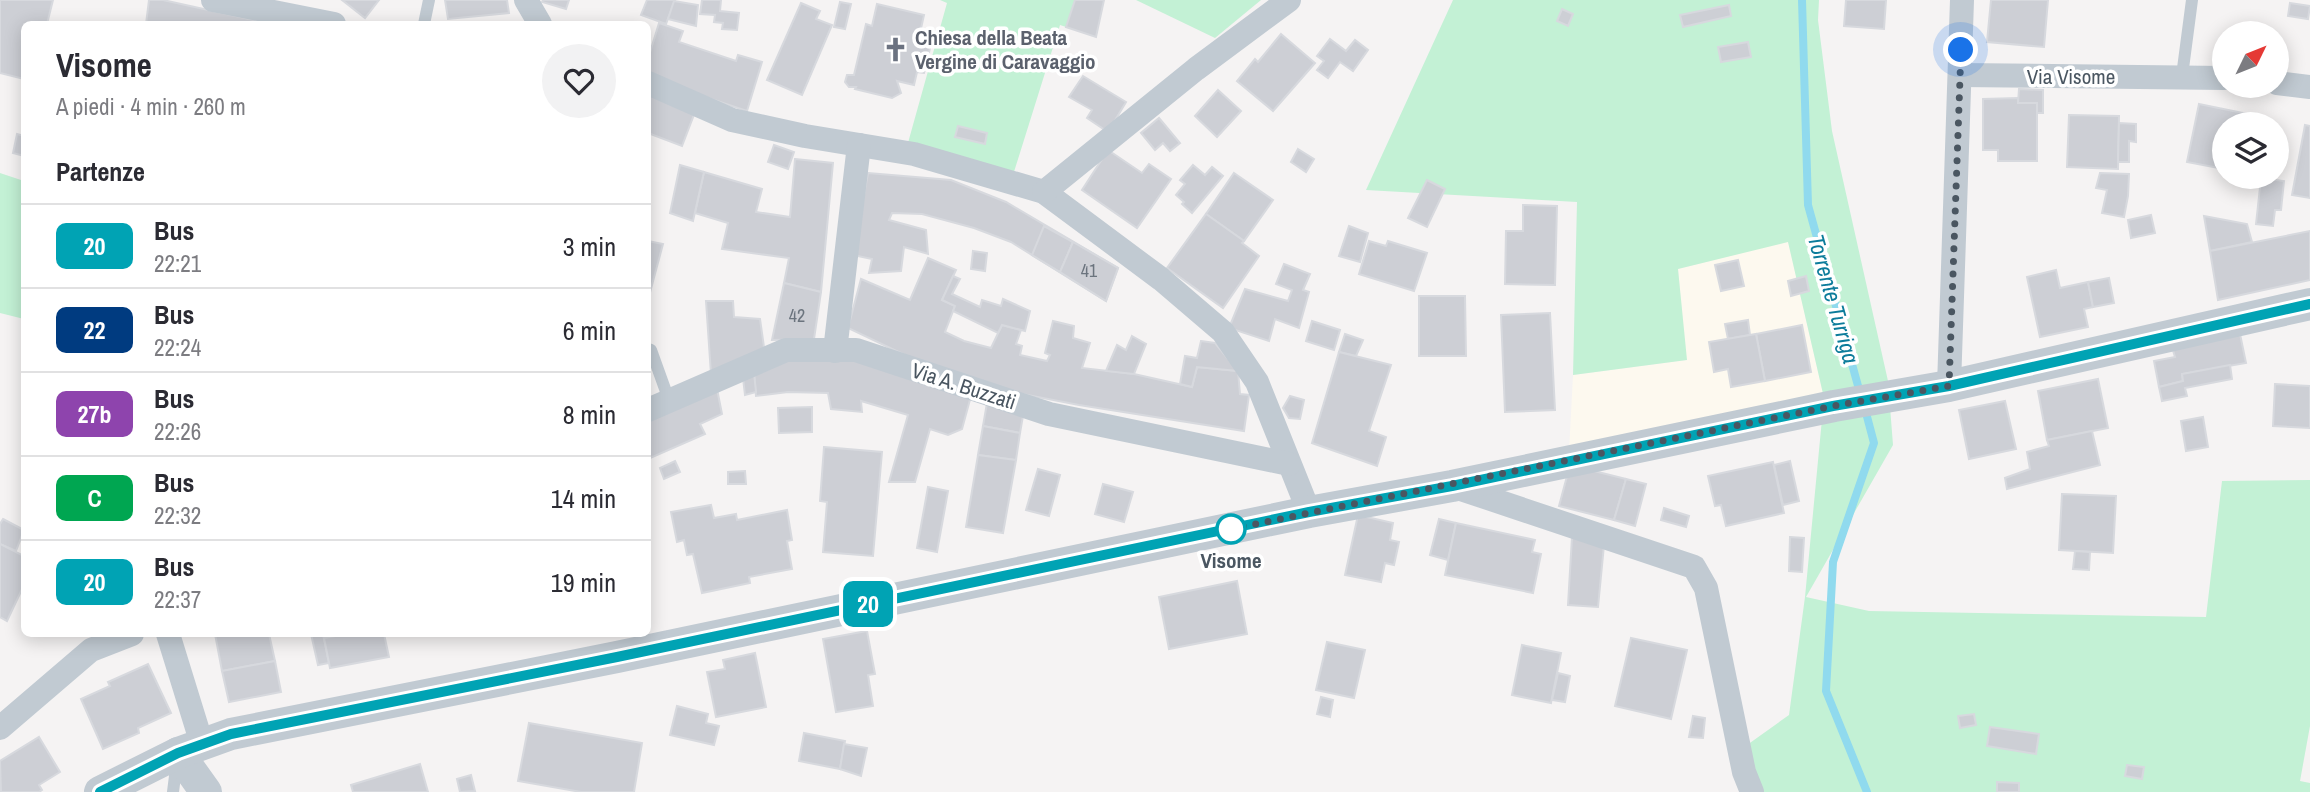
<!DOCTYPE html>
<html lang="it">
<meta charset="utf-8">
<style>
body{margin:0;font-family:"Archivo Narrow",sans-serif;background:#f2f2f3;color:#2b2b33;height:100vh;display:flex;flex-direction:column;font-size:26px;white-space:nowrap}
*{box-sizing:border-box;margin:0}
p{font-size:23px;color:#7c7c81}
.icon{flex:none;width:38px;height:38px;fill:none;stroke:currentColor;stroke-width:2;stroke-linecap:round;stroke-linejoin:round}
.map{position:relative;flex:1;overflow:hidden}
.drawer{position:absolute;left:21px;top:21px;width:630px;height:616px;display:flex;flex-direction:column;background:#fff;border-radius:10px;box-shadow:0 4px 18px #0003}
.drawer>*{flex:none}
.badge{padding:0 14px;border-radius:10px;font-size:24px;line-height:46px}
.needle{width:46px;rotate:47deg}
.tools{position:absolute;left:2212px;top:21px;display:grid;gap:14px}
.tools a{display:grid;place-items:center;width:77px;height:77px;border-radius:50%;background:#fff;box-shadow:0 4px 18px #0003;font-size:35px}
.you{position:absolute;width:35px;height:35px;margin:-18px;border:5px solid #fff;border-radius:50%;background:#1a73e8;box-shadow:0 0 0 10px #1a73e833}
.map>.badge{position:absolute;translate:-50% -50%;box-shadow:0 0 0 4px #fff}
h2{padding:0 35px;font-size:26px;line-height:63px}
.round{display:grid;place-items:center;flex:none;width:74px;height:74px;border-radius:37px;background:#f2f2f3}
.overview{display:flex;align-items:center;justify-content:space-between;height:119px;padding:0 35px}
h1{font-size:33px;font-weight:700;line-height:52px}
ul{padding:0;list-style:none}
li{display:flex;align-items:center;gap:21px;height:84px;padding:0 35px;border-top:2px solid #e1e1e2}
li div{flex:1}
li b{display:block;font-size:26px}
li em{font-style:normal}
li .badge{min-width:77px;font-weight:700;text-align:center}
.map>svg:first-child{display:block}
</style>
<div class="map">
<svg width="2310" height="792" viewBox="0 0 2310 792">
<rect width="100%" height="100%" fill="#f5f3f3"/>
<polygon fill="#fdf9ef" points="1788,241 1824,398 1569,452 1573,375 1686,360 1678,269"/>
<g fill="#c3f1d5">
<polygon points="940,0 1104,0 1096,37 1060,25 1013,175 906,150 947,3"/>
<polygon points="1136,0 1261,0 1215,38"/>
<polygon points="1453,0 1819,0 1818,20 1832,131 1888,381 1893,445 1806,597 1869,611 2206,617 2222,481 2310,480 2310,726 2300,781 2310,783 2310,792 1758,792 1740,750 1789,715 1805,597 1824,398 1788,242 1678,269 1687,360 1573,375 1577,202 1366,190"/>
<polygon points="0,173 24,181 24,319 0,313"/>
</g>
<g fill="none" stroke-linecap="round" stroke-linejoin="round">
<g stroke="#90daee" stroke-width="8">
<polyline points="1802,0 1808,205 1860,393"/>
<polyline points="1865,409 1874,443 1833,562 1826,691 1867,792"/>
</g>
</g>
<g fill="#cdcfd5" stroke="#d7d9de" stroke-width="2">
<polygon points="0,0 53,0 47,24 24,24 24,79 0,73"/>
<polygon points="149,0 163,0 272,24 146,24"/>
<polygon points="342,0 379,0 365,18"/>
<polygon points="445,0 507,0 509,13 448,19"/>
<polygon points="543,0 569,0 566,9 542,2"/>
<polygon points="647,0 675,0 666,24 641,15"/>
<polygon points="702,0 721,0 720,11 739,13 737,30 722,29 723,23 714,22 715,15 700,14"/>
<polygon points="1075,0 1104,0 1096,37 1066,27"/>
<polygon points="1846,0 1886,0 1884,29 1844,26"/>
<polygon points="1991,0 2048,0 2044,47 1987,42"/>
<polygon points="674,1 698,5 696,26 668,19"/>
<polygon points="840,2 851,4 845,29 834,27"/>
<polygon points="801,3 820,11 816,19 832,25 802,95 767,80"/>
<polygon points="2290,3 2310,6 2308,19 2288,16"/>
<polygon points="877,4 924,15 920,33 933,36 924,73 917,72 914,85 897,81 901,93 892,98 855,89 856,87 849,87 845,82 847,75 854,75 866,24 872,26"/>
<polygon points="1729,5 1731,16 1683,27 1680,15"/>
<polygon points="1562,9 1573,14 1568,26 1557,21"/>
<polygon points="659,23 683,31 679,42 736,61 738,55 762,62 747,111 648,78 648,59"/>
<polygon points="1281,34 1315,63 1273,111 1237,81 1255,59 1258,62"/>
<polygon points="1330,39 1346,51 1355,40 1368,50 1353,71 1340,62 1328,78 1317,70 1324,61 1317,56"/>
<polygon points="1748,42 1751,57 1721,62 1718,47"/>
<polygon points="1083,76 1126,102 1108,132 1087,118 1092,110 1069,97"/>
<polygon points="2019,89 2043,90 2043,113 2037,113 2037,103 2018,103"/>
<polygon points="1218,90 1241,111 1217,137 1195,116"/>
<polygon points="648,91 695,112 682,146 648,133"/>
<polygon points="2018,98 2018,103 2037,103 2037,161 1998,161 1998,150 1983,150 1983,99"/>
<polygon points="2199,104 2253,115 2252,124 2224,124 2224,169 2187,162"/>
<polygon points="2069,115 2119,116 2118,169 2067,167"/>
<polygon points="1159,118 1180,143 1170,151 1163,143 1155,150 1141,133"/>
<polygon points="2119,123 2136,124 2136,142 2129,141 2129,162 2118,162"/>
<polygon points="2305,125 2310,126 2310,198 2292,195"/>
<polygon points="958,126 987,133 985,144 955,137"/>
<polygon points="17,134 24,136 24,156 13,153"/>
<polygon points="774,145 794,152 788,169 768,162"/>
<polygon points="1298,149 1314,159 1306,172 1291,162"/>
<polygon points="1108,150 1142,173 1149,164 1171,179 1137,228 1082,190"/>
<polygon points="795,159 833,163 821,292 784,283 789,258 722,249 728,223 695,213 704,172 762,189 756,212 790,217"/>
<polygon points="680,165 704,172 693,221 670,213"/>
<polygon points="1193,165 1205,175 1212,167 1223,176 1192,213 1182,204 1184,202 1176,195 1185,184 1180,180"/>
<polygon points="868,173 951,180 1006,202 1118,268 1106,301 1011,242 974,228 922,214 892,213 889,220 926,230 928,254 904,247 901,271 869,273 872,259 853,255"/>
<polygon points="1234,173 1273,200 1244,241 1206,214"/>
<polygon points="2100,173 2129,174 2128,196 2124,217 2102,213 2107,190 2096,188"/>
<polygon points="2261,178 2284,181 2281,210 2275,210 2273,226 2256,224"/>
<polygon points="1427,180 1445,189 1427,227 1408,218"/>
<polygon points="1523,205 1557,206 1555,285 1505,284 1506,231 1523,231"/>
<polygon points="1206,214 1244,241 1242,243 1259,256 1223,308 1167,268"/>
<polygon points="2151,215 2155,233 2131,238 2128,220"/>
<polygon points="2204,216 2247,224 2252,242 2210,251"/>
<polygon points="1044,226 1073,242 1060,272 1032,255"/>
<polygon points="1349,226 1368,233 1360,262 1339,256"/>
<polygon points="2310,231 2310,280 2218,300 2210,251"/>
<polygon points="648,241 663,244 648,300"/>
<polygon points="1369,241 1386,246 1388,241 1427,253 1414,291 1359,274"/>
<polygon points="1073,242 1118,268 1106,301 1060,272"/>
<polygon points="973,251 987,253 985,271 971,269"/>
<polygon points="928,258 956,270 942,300 955,306 945,332 964,341 991,348 1002,325 1021,330 1016,344 1022,346 1020,355 1047,361 1050,355 1045,353 1053,321 1074,326 1073,338 1090,343 1082,368 1134,374 1192,387 1197,367 1238,371 1240,394 1249,395 1244,431 1079,405 996,389 951,377 848,328 861,279 910,300"/>
<polygon points="1738,260 1744,286 1721,291 1715,265"/>
<polygon points="1284,264 1310,274 1303,290 1309,292 1299,328 1275,319 1269,341 1229,328 1245,289 1288,301 1292,290 1276,284"/>
<polygon points="2056,270 2060,288 2088,282 2093,307 2084,309 2088,327 2040,337 2027,277"/>
<polygon points="953,276 960,279 952,294 980,307 982,300 1001,306 1003,299 1030,311 1025,331 1002,325 998,333 953,311 955,306 942,300"/>
<polygon points="1806,276 1809,291 1791,296 1788,281"/>
<polygon points="2109,278 2114,303 2093,307 2088,282"/>
<polygon points="784,283 821,292 814,339 772,340"/>
<polygon points="1419,296 1465,296 1466,356 1419,356"/>
<polygon points="706,301 733,301 734,317 760,319 765,354 711,374"/>
<polygon points="1550,313 1555,410 1505,412 1501,315"/>
<polygon points="1748,320 1750,335 1728,339 1725,324"/>
<polygon points="1312,321 1340,330 1334,350 1306,341"/>
<polygon points="1802,325 1811,372 1765,381 1756,334"/>
<polygon points="1345,334 1363,340 1356,356 1339,352"/>
<polygon points="1756,334 1765,381 1731,387 1728,369 1714,372 1709,342"/>
<polygon points="2240,334 2246,363 2182,374 2183,381 2159,387 2154,361 2175,357 2172,347"/>
<polygon points="1132,336 1146,344 1134,374 1106,371 1117,345 1126,350"/>
<polygon points="1201,341 1215,343 1238,371 1197,367 1192,387 1180,384 1185,356 1197,358"/>
<polygon points="1339,352 1391,365 1369,431 1386,437 1377,466 1312,443"/>
<polygon points="801,355 867,359 971,396 962,429 948,435 930,429 915,482 889,482 908,415 861,401 862,412 831,409 828,393 788,392 756,396 754,373"/>
<polygon points="2230,365 2232,379 2185,388 2187,396 2162,401 2159,387 2183,381 2182,374"/>
<polygon points="754,373 756,392 745,395 743,378"/>
<polygon points="2098,379 2108,428 2047,440 2038,391"/>
<polygon points="716,384 722,414 700,424 705,434 648,459 648,414"/>
<polygon points="2275,384 2310,386 2310,428 2273,426"/>
<polygon points="1290,396 1304,400 1300,419 1289,418 1283,408"/>
<polygon points="2005,401 2016,449 1969,459 1959,410"/>
<polygon points="987,403 1024,410 1020,433 983,426"/>
<polygon points="812,407 812,432 779,433 778,408"/>
<polygon points="2203,417 2208,447 2186,451 2181,421"/>
<polygon points="983,426 1020,433 1016,460 978,455"/>
<polygon points="2092,431 2100,465 2007,489 2005,478 2030,469 2027,452 2049,446 2047,440"/>
<polygon points="824,447 882,452 873,556 823,552 827,502 820,501"/>
<polygon points="978,455 1016,460 1003,533 966,527"/>
<polygon points="675,461 680,472 664,479 660,468"/>
<polygon points="1790,461 1799,501 1783,505 1774,465"/>
<polygon points="1773,462 1784,513 1726,526 1721,505 1715,506 1708,476"/>
<polygon points="1570,465 1626,479 1614,520 1559,506"/>
<polygon points="1038,469 1060,475 1049,516 1026,510"/>
<polygon points="745,471 746,484 728,484 728,472"/>
<polygon points="1626,479 1646,484 1635,526 1614,520"/>
<polygon points="1103,484 1133,492 1124,522 1095,514"/>
<polygon points="928,487 948,491 937,552 917,548"/>
<polygon points="2062,494 2116,496 2113,553 2059,550"/>
<polygon points="711,505 714,518 736,514 737,520 787,510 792,540 787,541 792,569 749,577 750,583 702,593 693,554 687,555 684,540 677,542 671,512"/>
<polygon points="1664,508 1689,516 1686,527 1661,520"/>
<polygon points="1358,515 1393,523 1390,540 1399,542 1394,565 1385,563 1381,582 1345,575"/>
<polygon points="3,519 24,530 16,551 0,544 0,524"/>
<polygon points="1439,519 1456,523 1448,560 1430,555"/>
<polygon points="1456,523 1535,540 1532,552 1541,554 1533,593 1445,575"/>
<polygon points="1572,537 1604,545 1598,607 1568,605"/>
<polygon points="1790,537 1804,538 1802,572 1789,571"/>
<polygon points="0,544 24,556 22,575 24,576 24,585 7,621 0,617"/>
<polygon points="2075,551 2090,552 2089,570 2073,569"/>
<polygon points="1237,581 1247,634 1169,649 1159,597"/>
<polygon points="867,631 875,674 868,675 873,706 836,712 823,639"/>
<polygon points="215,634 269,634 275,661 222,671"/>
<polygon points="311,634 323,634 329,663 318,665"/>
<polygon points="323,634 347,634 324,638"/>
<polygon points="347,634 384,634 389,657 330,668 324,638"/>
<polygon points="1631,638 1687,650 1671,719 1615,706"/>
<polygon points="1327,642 1365,650 1354,698 1316,690"/>
<polygon points="1522,645 1561,653 1551,703 1512,695"/>
<polygon points="755,653 766,707 716,717 707,672 725,669 723,660"/>
<polygon points="275,661 281,692 229,702 222,671"/>
<polygon points="148,664 171,713 138,728 139,733 103,749 81,699 110,686 108,682"/>
<polygon points="1558,673 1570,676 1565,702 1552,700"/>
<polygon points="1321,697 1333,700 1330,717 1317,714"/>
<polygon points="677,706 708,714 706,723 719,726 714,745 670,735"/>
<polygon points="1974,714 1976,725 1960,728 1958,716"/>
<polygon points="1693,716 1705,718 1703,738 1689,737"/>
<polygon points="529,723 642,743 634,792 581,792 518,781"/>
<polygon points="1990,727 2039,734 2036,754 1987,746"/>
<polygon points="804,733 845,741 840,769 799,761"/>
<polygon points="39,737 60,772 39,785 42,790 39,792 1,792 0,761"/>
<polygon points="844,744 867,748 861,776 840,769"/>
<polygon points="420,764 428,792 353,792 351,785"/>
<polygon points="2127,765 2144,767 2142,779 2125,776"/>
<polygon points="471,775 475,791 460,792 457,779"/>
<polygon points="1997,782 2019,783 2019,792 1997,792"/>
</g>
<g fill="none" stroke-linecap="round" stroke-linejoin="round">
<g stroke="#c1cad2" stroke-width="12">
<polyline points="424,24 429,0"/>
<polyline points="2182,76 2192,0"/>
<polyline points="648,349 651,350 669,400"/>
<polyline points="173,792 177,760"/>
</g>
<g stroke="#c1cad2" stroke-width="24">
<polyline points="213,0 334,24"/>
<polyline points="526,0 540,24"/>
<polyline points="1960,75 2224,78"/>
<polyline points="648,83 732,120 805,136 914,154 1044,192 1161,279 1223,332 1257,382 1309,512"/>
<polyline points="2277,83 2310,87"/>
<polyline points="1044,192 1196,69 1289,0"/>
<polyline points="835,351 859,145"/>
<polyline points="1949,386 1962,0"/>
<polyline points="648,410 786,350 856,350 1049,414 1289,464"/>
<polyline points="1452,486 1694,567 1706,588 1744,772 1752,792"/>
<polyline points="168,634 202,744"/>
<polyline points="0,728 91,650 132,634"/>
</g>
<g stroke="#c1cad2" stroke-width="32">
<polyline points="178,753 206,792"/>
<polyline points="100,792 178,753 231,734 617,657 1309,512 1452,486 1834,406 1949,386 2310,304"/>
</g>
</g>
<g fill="none" stroke-linecap="round" stroke-linejoin="round">
<defs>
<polyline id="line" points="100,792 178,753 231,734 617,657 1309,512 1452,486 1833,406 1949,386 2310,304"/>
</defs>
<use href="#line" stroke="#fff" stroke-width="16"/>
<use href="#line" stroke="#00a3b4" stroke-width="10"/>
<polyline stroke="#4a5661" stroke-width="7" stroke-dasharray="0 12.6" points="1231,529 1833,406 1949,386 1961,50"/>
</g>
<defs>
<symbol id="church-bare" viewBox="-9 -9 18 18"><path d="M-1.2-6h2.4v3.5h3.3v2.4h-3.3V6h-2.4V-.1h-3.3v-2.4h3.3Z" fill="#6b7280" stroke="#fff" stroke-width="2.5" paint-order="stroke"/></symbol>
</defs>
<g fill-rule="evenodd">
<use href="#church-bare" x="878" y="32" width="35" height="35"/>
</g>
<circle fill="#fff" stroke="#00a3b4" stroke-width="3.5" cx="1231" cy="529" r="14"/>
<g text-anchor="middle" dominant-baseline="central" stroke-width="7" stroke-linejoin="round" paint-order="stroke">
<g font-size="18" fill="#6b747e">
<text x="1089" y="270">41</text>
<text x="797" y="315">42</text>
</g>
<g font-size="21" font-weight="bold" fill="#5b616d" stroke="#fff" text-anchor="start">
<text x="915" y="37">Chiesa della Beata<tspan x="915" dy="24">Vergine di Caravaggio</tspan></text>
</g>
<g font-size="21" fill="#4a5661" stroke="#fff">
<text x="2071" y="76">Via Visome</text>
<text transform="translate(964 386) rotate(18)">Via A. Buzzati</text>
</g>
<g font-size="21" font-weight="bold" fill="#4a5661" stroke="#fff">
<text x="1231" y="560">Visome</text>
</g>
<g font-size="23" font-style="italic" fill="#0c7c9b" stroke="#fff">
<text transform="translate(1834 299) rotate(74)">Torrente Turriga</text>
</g>
</g>
</svg>
<div class="tools">
<a><svg class="needle" viewBox="-14 -14 28 28"><path d="M0-13l5 13h-10z" fill="#e53935"/><path d="M0 13l5-13h-10z" fill="#7c7c81"/></svg></a>
<a><svg class="icon" aria-label="layers" viewBox="0 0 24 24"><path d="M12 4l9 5-9 5-9-5zM3 14l9 5 9-5"/></svg></a>
</div>
<div class="you" style="left:1961px;top:50px"></div>
<b class="badge" style="left:868px;top:604px;background:#00a3b4;color:#fff">20</b>
<section class="drawer">
<div class="overview"><div><h1>Visome</h1><p>A piedi · 4 min · 260 m</p></div><a class="round"><svg class="icon" aria-label="heart" viewBox="0 0 24 24"><path d="M12 20l-8-8c-3-5 5-10 8-4 3-6 11-1 8 4z"/></svg></a></div>
<h2>Partenze</h2>
<ul>
<li><span class="badge" style="background:#00a3b4;color:#fff">20</span><div><b>Bus</b><p>22:21</p></div><em>3 min</em></li>
<li><span class="badge" style="background:#003b80;color:#fff">22</span><div><b>Bus</b><p>22:24</p></div><em>6 min</em></li>
<li><span class="badge" style="background:#8e44ad;color:#fff">27b</span><div><b>Bus</b><p>22:26</p></div><em>8 min</em></li>
<li><span class="badge" style="background:#00a651;color:#fff">C</span><div><b>Bus</b><p>22:32</p></div><em>14 min</em></li>
<li><span class="badge" style="background:#00a3b4;color:#fff">20</span><div><b>Bus</b><p>22:37</p></div><em>19 min</em></li>
</ul>
</section>
</div>
